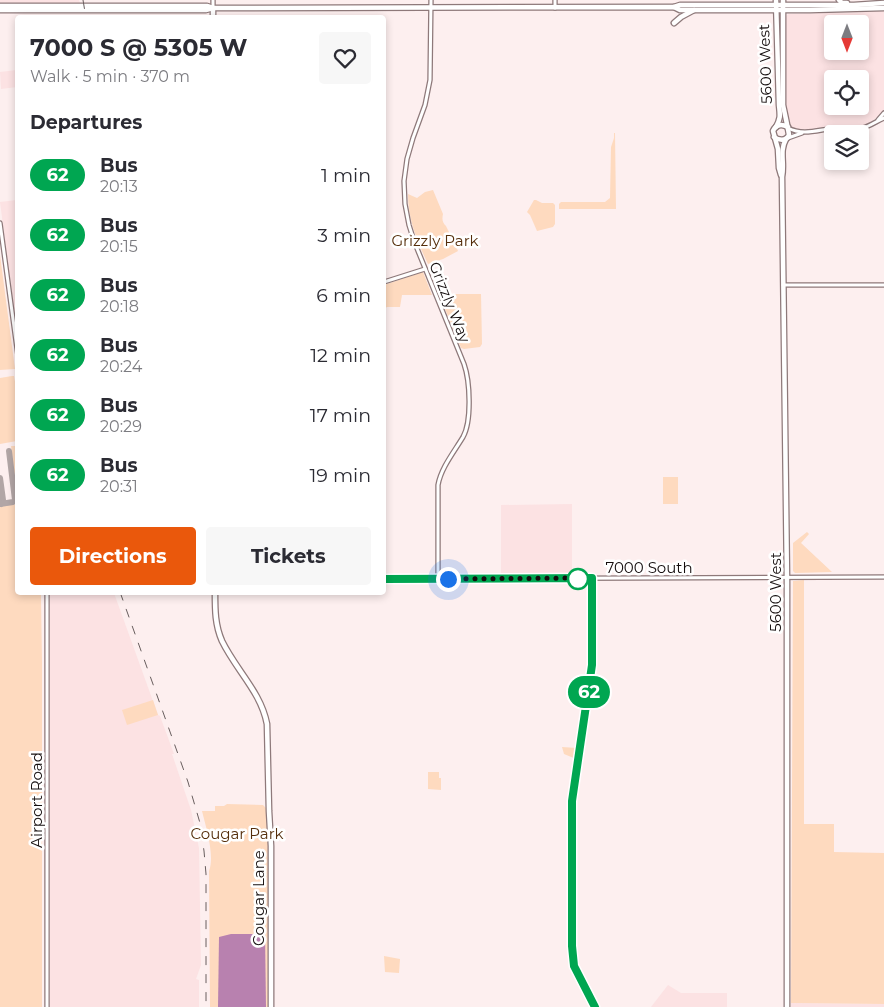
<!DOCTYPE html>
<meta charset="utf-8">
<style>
body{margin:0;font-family:Montserrat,sans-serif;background:#f7f7f7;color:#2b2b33;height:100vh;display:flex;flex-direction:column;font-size:19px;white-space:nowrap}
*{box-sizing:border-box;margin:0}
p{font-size:16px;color:#7c7c81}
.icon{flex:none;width:28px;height:28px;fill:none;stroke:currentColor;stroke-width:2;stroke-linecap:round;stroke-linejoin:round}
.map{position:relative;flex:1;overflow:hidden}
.details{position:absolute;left:15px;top:15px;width:371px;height:580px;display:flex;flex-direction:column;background:#fff;border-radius:5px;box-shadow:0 2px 8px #0003}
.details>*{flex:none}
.badge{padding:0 10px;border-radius:16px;font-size:18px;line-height:32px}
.needle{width:32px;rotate:180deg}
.fabs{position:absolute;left:824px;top:15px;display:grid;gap:10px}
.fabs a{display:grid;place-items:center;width:45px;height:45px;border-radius:5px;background:#fff;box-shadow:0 2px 8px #0003;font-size:25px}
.you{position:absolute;width:25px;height:25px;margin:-12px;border:4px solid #fff;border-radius:50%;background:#1a73e8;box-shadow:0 0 0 8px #1a73e833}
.map>.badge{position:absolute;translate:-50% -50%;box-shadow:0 0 0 2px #fff}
h2{padding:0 15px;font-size:19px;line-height:45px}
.round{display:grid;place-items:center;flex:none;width:52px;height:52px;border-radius:5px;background:#f7f7f7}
.summary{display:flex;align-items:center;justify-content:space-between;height:85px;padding:0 15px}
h1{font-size:24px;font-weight:700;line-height:38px}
.cta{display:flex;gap:10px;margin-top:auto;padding:10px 15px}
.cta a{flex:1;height:58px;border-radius:5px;background:#ea580c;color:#fff;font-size:20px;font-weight:700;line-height:58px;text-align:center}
.cta a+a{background:#f7f7f7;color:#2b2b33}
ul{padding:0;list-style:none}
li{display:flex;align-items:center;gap:15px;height:60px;padding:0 15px}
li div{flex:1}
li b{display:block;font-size:19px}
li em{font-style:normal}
li .badge{min-width:55px;font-weight:700;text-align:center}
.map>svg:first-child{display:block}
</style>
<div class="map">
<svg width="884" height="1007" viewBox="0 0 884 1007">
<rect width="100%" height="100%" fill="#fdefef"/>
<g fill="#fce2e3" fill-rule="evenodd">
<polygon points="0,0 79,0 80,3 0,3"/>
<path d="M881 10H884V111L870 123 861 126H838L813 130 797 131 791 128 789 125 785 109 784 54 786 17 787 15 789 14 865 12ZM832 24H860V51H832ZM832 79H860V106H832Z"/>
<polygon points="17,70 17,87 1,89 0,72"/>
<polygon points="17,200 18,200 17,334 0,202"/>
<polygon points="572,504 572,576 501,576 501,505"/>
<polygon points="50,593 114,593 158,715 160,716 174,754 172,754 191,810 199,848 201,965 196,979 199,980 199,1007 50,1007"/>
<polygon points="668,985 681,993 727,993 727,1007 651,1007"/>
<polygon points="791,1003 884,1004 884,1007 791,1007"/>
</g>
<g fill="#fedabf">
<polygon points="614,133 615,133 616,209 559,209 559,204 561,202 605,202 610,198 611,147 614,138"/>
<path d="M433 190 443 214C442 219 442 222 446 226L458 251 443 259 428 264C417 241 408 220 408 194L417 198 425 192Z"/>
<polygon points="534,200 536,200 542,203 553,203 555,205 555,224 553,227 537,231 530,215 527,212"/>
<polygon points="0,255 15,369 0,370"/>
<polygon points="423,272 432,295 402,295 400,307 387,307 384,309 384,285"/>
<polygon points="439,294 481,294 482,344 480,347 464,349 461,348"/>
<polygon points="12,376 14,376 18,399 17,441 0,444 0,378"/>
<polygon points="11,446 17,446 17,495"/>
<rect x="663" y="477" width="15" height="27"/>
<polygon points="17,504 18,592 41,593 42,663 42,1007 0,1007 0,506"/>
<polygon points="807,532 809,534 801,543 832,572 795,573 793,571 793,543"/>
<polygon points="804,580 804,824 834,824 834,852 884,853 884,1004 791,1003 793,581"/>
<polygon points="153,700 158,715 127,725 122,710"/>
<polygon points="562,747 577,748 576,759 564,754"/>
<polygon points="428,772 439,772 439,778 441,778 441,790 428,789"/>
<path d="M227 804 263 805 266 808 268 840V1007H210L209 871C215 856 206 827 202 811H215V806H224Z"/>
<polygon points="384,956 400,959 399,973 385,972"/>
</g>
<polygon fill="#b881af" points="231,934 265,934 266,1007 218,1007 219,937"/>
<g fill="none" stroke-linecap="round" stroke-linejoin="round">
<g stroke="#b2a6a6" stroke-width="6">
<polyline points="0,478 3,500 1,504"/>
<polyline points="0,504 13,502 15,500 9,451"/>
</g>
<defs>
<g id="minor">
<polyline points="213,0 213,8"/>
<path d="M431 0 430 80 425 105 413 138 407 159 404 181 405 204 409 225 414 241 464 364C470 381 472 421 463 437 454 452 441 468 438 485V579"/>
<polyline points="555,8 555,0"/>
<polyline points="878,120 884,113"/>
<path d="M788 128C805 137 822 128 839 128 847 128 855 130 863 128 870 126 877 121 884 118"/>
<polyline points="788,138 802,133"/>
<polyline points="0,223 18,356"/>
<polyline points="384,282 425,269"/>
<polyline points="783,285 884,285"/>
<polyline points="384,579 884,577"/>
<polyline points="47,592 47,1007"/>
</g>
<g id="major">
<polyline points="839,0 842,3 847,3"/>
<polyline points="0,6 207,6 213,8 674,7 680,10 810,10 884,8"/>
<polyline points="674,7 680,5 854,5 884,3"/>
<polyline points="213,8 213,18"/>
<polyline points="0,10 206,10 213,8"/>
<polyline points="674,23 681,17 694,10"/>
<path d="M776 127C781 118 780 115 779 105L776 0"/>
<path d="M774 137C778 140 786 142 789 135 789 133 784 110 783 105V0"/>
<path d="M786 139C779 152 785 162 782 177L787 582V1007"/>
<path d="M781 175 779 168 778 149 773 131C776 124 782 124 788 127"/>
<path d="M215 592C215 610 215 625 222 641 236 670 261 692 267 724L269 811 271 846V1007"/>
</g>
</defs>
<use href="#minor" stroke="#8e797a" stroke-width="5.5"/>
<use href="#major" stroke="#8e797a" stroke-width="7"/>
<use href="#minor" stroke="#fff" stroke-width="3"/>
<use href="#major" stroke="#fff" stroke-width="4.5"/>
<g stroke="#685e5e" stroke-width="1" stroke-dasharray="9 9" stroke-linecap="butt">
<polyline points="83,0 86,18"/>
<polyline points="120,592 188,782 200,823 204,851 206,874 206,1007"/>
</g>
</g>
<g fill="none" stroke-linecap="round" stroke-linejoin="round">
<defs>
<polyline id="line" points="384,579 592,578 592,665 572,801 572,946 574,966 595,1007"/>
</defs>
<use href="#line" stroke="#fff" stroke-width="11"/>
<use href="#line" stroke="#00a651" stroke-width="8"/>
<polyline stroke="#140d0d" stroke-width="5" stroke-dasharray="0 9" points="448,579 579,578 578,579"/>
</g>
<circle fill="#fff" stroke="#00a651" stroke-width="2.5" cx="578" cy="579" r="10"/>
<g text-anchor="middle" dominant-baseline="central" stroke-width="5" stroke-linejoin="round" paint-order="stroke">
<g font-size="15" fill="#140d0d" stroke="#fff">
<text transform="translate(765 64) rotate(-92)">5600 West</text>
<text transform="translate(450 302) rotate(68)">Grizzly Way</text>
<text x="649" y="567">7000 South</text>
<text transform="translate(775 592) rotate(-90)">5600 West</text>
<text transform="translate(36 800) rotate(-90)">Airport Road</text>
<text transform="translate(258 898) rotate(-90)">Cougar Lane</text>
</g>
<g font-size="15" fill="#552e0b" stroke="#fff">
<text x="435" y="240">Grizzly Park</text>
<text x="237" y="833">Cougar Park</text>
</g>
</g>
</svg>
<div class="fabs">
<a><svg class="needle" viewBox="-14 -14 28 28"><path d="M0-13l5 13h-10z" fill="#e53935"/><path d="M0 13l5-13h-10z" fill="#7c7c81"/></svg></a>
<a><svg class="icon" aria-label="locate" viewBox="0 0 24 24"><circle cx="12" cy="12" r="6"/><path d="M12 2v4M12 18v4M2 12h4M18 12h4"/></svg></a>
<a><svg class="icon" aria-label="layers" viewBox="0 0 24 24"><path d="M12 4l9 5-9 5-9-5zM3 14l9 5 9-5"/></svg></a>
</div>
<div class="you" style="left:448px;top:579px"></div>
<b class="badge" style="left:589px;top:692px;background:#00a651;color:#fff">62</b>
<section class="details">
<div class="summary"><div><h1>7000 S @ 5305 W</h1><p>Walk · 5 min · 370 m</p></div><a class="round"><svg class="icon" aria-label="heart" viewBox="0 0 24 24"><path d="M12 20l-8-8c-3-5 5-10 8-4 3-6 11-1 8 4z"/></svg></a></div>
<h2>Departures</h2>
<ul>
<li><span class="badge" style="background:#00a651;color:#fff">62</span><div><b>Bus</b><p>20:13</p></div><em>1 min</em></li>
<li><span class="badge" style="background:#00a651;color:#fff">62</span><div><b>Bus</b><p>20:15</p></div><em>3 min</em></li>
<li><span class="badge" style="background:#00a651;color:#fff">62</span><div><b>Bus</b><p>20:18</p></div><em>6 min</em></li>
<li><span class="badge" style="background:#00a651;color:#fff">62</span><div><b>Bus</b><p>20:24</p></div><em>12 min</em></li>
<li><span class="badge" style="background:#00a651;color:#fff">62</span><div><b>Bus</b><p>20:29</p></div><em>17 min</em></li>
<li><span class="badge" style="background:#00a651;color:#fff">62</span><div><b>Bus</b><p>20:31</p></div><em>19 min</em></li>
</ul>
<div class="cta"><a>Directions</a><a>Tickets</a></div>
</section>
</div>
